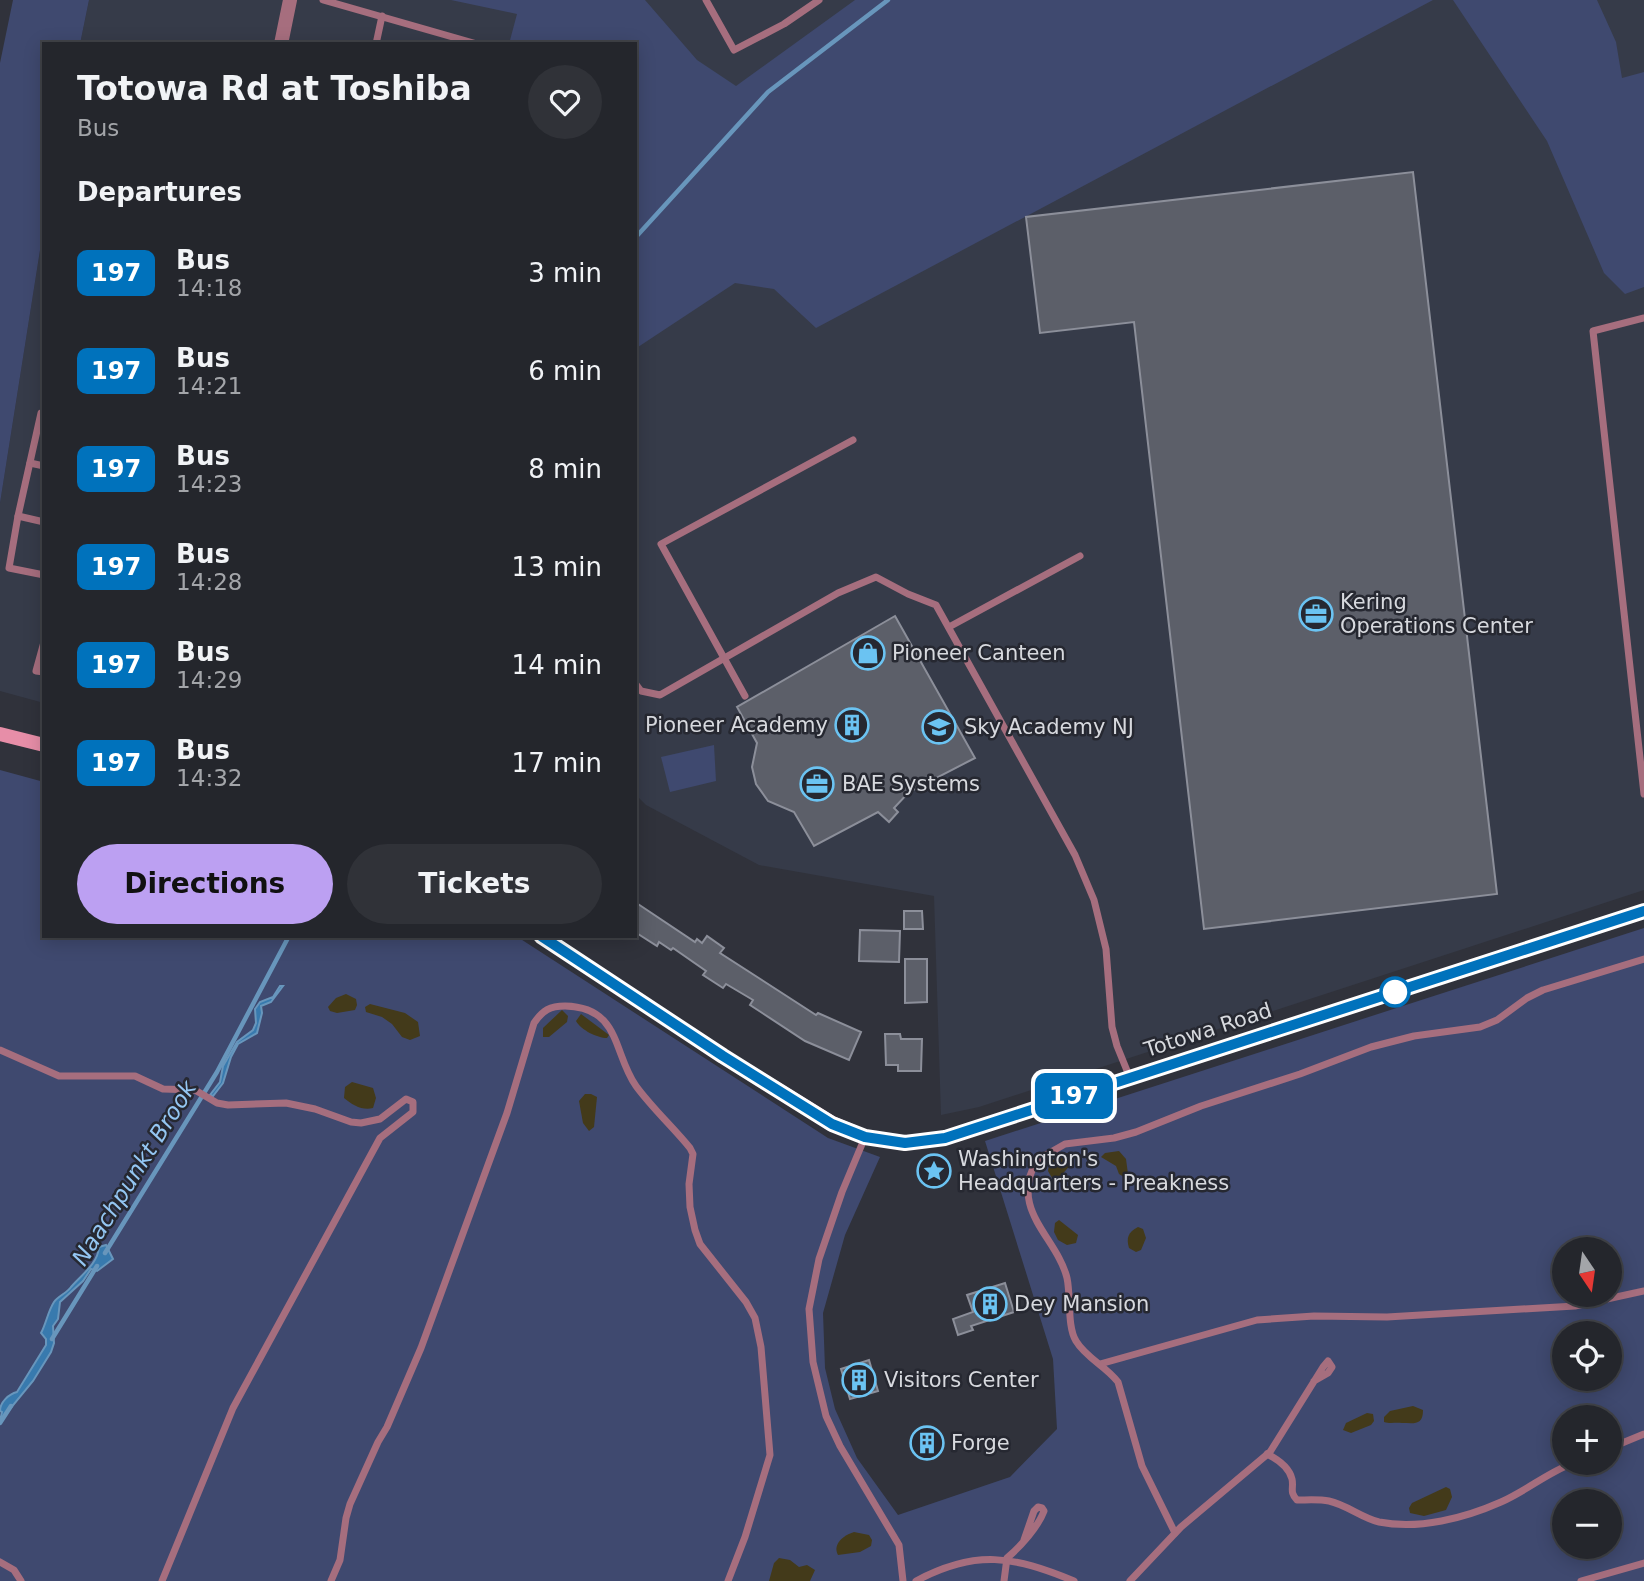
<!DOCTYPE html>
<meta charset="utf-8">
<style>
body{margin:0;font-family:"DejaVu Sans",sans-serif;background:#303238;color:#f1f3f6;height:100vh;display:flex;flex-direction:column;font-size:26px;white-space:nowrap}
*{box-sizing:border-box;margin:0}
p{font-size:23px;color:#a3a5a9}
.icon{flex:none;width:38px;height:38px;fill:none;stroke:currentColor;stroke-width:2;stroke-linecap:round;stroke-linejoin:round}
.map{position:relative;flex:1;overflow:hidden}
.side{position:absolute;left:42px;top:42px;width:595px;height:896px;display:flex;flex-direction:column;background:#24262c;border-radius:0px;box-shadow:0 4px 18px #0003,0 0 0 2px #414348}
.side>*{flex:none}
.badge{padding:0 14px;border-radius:10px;font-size:24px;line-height:46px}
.needle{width:46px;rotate:167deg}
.fabs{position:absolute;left:1552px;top:1237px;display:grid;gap:14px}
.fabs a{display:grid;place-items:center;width:70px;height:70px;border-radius:50%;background:#24262c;box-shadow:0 4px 18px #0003,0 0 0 2px #414348;font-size:35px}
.map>.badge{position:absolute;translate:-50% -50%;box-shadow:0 0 0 4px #fff}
h2{padding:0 35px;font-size:26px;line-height:63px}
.round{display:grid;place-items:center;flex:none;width:74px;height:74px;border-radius:37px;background:#303238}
.headline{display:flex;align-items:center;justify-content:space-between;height:119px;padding:0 35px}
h1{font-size:33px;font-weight:600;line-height:52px}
.cta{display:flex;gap:14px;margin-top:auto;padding:14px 35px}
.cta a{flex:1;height:80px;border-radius:42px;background:#bca0f2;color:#111;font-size:28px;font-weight:600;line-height:80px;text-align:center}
.cta a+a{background:#303238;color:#f1f3f6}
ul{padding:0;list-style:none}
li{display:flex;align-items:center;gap:21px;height:98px;padding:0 35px}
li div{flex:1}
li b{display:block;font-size:26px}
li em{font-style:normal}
li .badge{min-width:77px;font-weight:700;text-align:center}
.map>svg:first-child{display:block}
</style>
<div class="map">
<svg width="1644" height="1581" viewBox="0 0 1644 1581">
<rect width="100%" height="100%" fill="#30323b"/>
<g fill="#363b49">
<polygon points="89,0 1644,0 1644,890 979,1107 941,1115 934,896 759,865 646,805 635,794 635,44 80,44"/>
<polygon points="44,225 44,703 0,691 0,503"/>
</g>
<g fill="#3f496f" fill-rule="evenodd">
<polygon points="13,0 89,0 80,44 44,44 44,225 0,503 0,63"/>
<polygon points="451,0 645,0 697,60 736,86 855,0 1433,0 816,328 774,289 735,283 635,349 635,44 509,44 517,14"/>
<polygon points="1453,0 1597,0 1616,42 1622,78 1644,72 1644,287 1625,294 1604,273 1547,141"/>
<polygon points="714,745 716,781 670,792 661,757"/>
<path d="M0 770 44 782V936H516L828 1138 880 1157 845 1235 823 1313 825 1368 835 1409 857 1458 898 1515 1010 1477 1057 1429 1053 1359 985 1141 1644 928V1581H0ZM1564 1250H1610V1295H1564ZM1564 1334H1610V1379H1564ZM1564 1418H1610V1463H1564ZM1564 1502H1610V1547H1564Z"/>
</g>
<g fill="#433a1a">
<polygon points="346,994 356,999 357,1005 355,1010 337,1013 330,1011 328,1007 336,998"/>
<polygon points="370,1004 405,1013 418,1022 420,1036 410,1040 402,1037 392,1024 382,1017 366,1012 365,1007"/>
<polygon points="562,1010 568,1016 567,1022 549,1037 543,1037 543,1028"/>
<path d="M581 1014 609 1035 607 1038C597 1038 581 1030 576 1021Z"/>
<path d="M352 1082 373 1088 376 1098 373 1108C363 1111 352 1105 344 1098L345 1087Z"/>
<polygon points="585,1094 591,1094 597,1097 594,1127 589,1131 583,1123 579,1101"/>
<polygon points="1119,1151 1126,1159 1128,1174 1124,1177 1119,1174 1116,1166 1101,1157 1105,1153"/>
<path d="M1067 1153 1074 1155 1073 1162 1059 1178H1052L1048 1171C1049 1160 1057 1155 1067 1153Z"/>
<polygon points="1059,1220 1078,1235 1076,1243 1067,1245 1058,1240 1054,1232 1055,1223"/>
<path d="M1138 1227 1143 1229 1146 1238 1141 1250 1136 1252 1129 1248C1126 1238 1128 1232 1138 1227Z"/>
<path d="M1413 1406 1423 1410C1423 1426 1414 1423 1402 1423 1395 1422 1391 1424 1384 1422V1417L1390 1411Z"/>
<polygon points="1367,1413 1373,1414 1374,1421 1371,1425 1351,1433 1343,1430 1346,1423"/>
<polygon points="1446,1487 1450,1489 1452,1497 1446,1510 1424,1516 1410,1513 1409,1508 1412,1503"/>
<path d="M854 1532 869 1535 872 1540 871 1546 860 1552 838 1555C832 1544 844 1535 854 1532Z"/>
<polygon points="779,1558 790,1560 799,1567 807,1565 815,1570 810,1581 769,1581 774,1563"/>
</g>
<g fill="#387aae" stroke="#6896bc" stroke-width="2">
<polygon points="280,986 283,986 271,1002 261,1006 262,1013 257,1033 238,1044 231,1057 223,1083 213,1096 210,1095 220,1082 223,1066 237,1042 253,1030 256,1023 255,1009 260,1002 273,997"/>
<path d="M106 1245 113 1259 97 1271 91 1269 83 1281 60 1302 58 1319 53 1326 54 1343 51 1352 33 1381 0 1421 2 1412 0 1411C0 1402 9 1394 17 1392L46 1345V1339L41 1333C46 1324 48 1311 54 1302 58 1296 67 1293 71 1287 80 1276 98 1264 99 1247Z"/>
</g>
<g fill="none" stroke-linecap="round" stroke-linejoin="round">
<g stroke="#6896bc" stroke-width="4.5">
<polyline points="635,238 768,92 888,0"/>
<polyline points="105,1253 217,1072 289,936"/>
<polyline points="52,1339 97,1266"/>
<polyline points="0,1423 11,1406"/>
</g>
</g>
<g fill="#5c5f69" stroke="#8c8f9a" stroke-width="2">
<polygon points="1413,172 1497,894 1204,929 1134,322 1040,333 1026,217"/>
<polygon points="895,616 975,758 909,792 894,808 898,812 889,822 878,812 814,846 794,812 768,801 756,784 752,767 757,743 737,707"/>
<polygon points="635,902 695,942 697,939 702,943 707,936 724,948 720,953 816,1015 818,1013 861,1032 849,1060 805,1041 750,1005 753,1000 726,984 723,988 703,975 706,971 673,948 671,950 659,942 657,946 635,932"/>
<polygon points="904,911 922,911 923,929 904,929"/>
<polygon points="860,930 900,931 899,962 859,961"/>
<polygon points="905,959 927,959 927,1002 905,1003"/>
<polygon points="885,1034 900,1034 901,1039 922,1039 921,1071 898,1071 898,1065 886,1065"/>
<polygon points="1005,1283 1014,1312 971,1326 973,1330 958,1335 953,1319 973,1312 967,1295"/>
<polygon points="869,1360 878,1391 850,1399 841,1369"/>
<polygon points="930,1431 935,1453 924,1456 918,1434"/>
</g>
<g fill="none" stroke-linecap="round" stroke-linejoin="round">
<g stroke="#a66e7e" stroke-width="7">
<polyline points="323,0 477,44"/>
<polyline points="706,0 734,50 784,24 819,0"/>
<polyline points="376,44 382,16"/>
<polyline points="1644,318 1593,331 1644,794"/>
<polyline points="44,413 41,413 18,516 9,568 44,575"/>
<polyline points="30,463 44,466"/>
<polyline points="18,516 44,522"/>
<polyline points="949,627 1080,556"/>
<polyline points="44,642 36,671 44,672"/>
<polyline points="635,683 641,691 660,695 838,593 876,577 908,594 936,605 1075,855 1094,900 1106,949 1112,1027 1117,1046 1130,1078"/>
<polyline points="745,696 661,544 853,440"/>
<polyline points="0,1050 59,1076 135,1076 163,1089 195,1090 217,1103 228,1105 286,1103 315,1109 351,1122 361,1123 380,1119 406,1099 413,1102 413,1112 380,1138 233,1408 162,1581"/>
<polyline points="865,1137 842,1192 819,1259 809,1309 813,1362 826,1416 840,1446 899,1545 903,1581"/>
<polyline points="1100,1364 1257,1320 1314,1316 1387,1317 1575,1306 1644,1291"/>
<polyline points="1610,1448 1644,1434"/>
<path d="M1267 1454C1277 1459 1289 1467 1292 1479 1294 1488 1289 1492 1297 1500 1307 1500 1319 1499 1329 1501 1347 1505 1362 1518 1379 1522 1419 1530 1465 1518 1501 1502 1526 1491 1547 1473 1573 1463"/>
<path d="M1175 1533 1142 1466 1118 1382C1106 1366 1086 1358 1076 1341 1067 1327 1071 1296 1067 1278 1057 1237 1008 1210 1037 1160L1065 1144 1114 1138 1136 1132 1201 1106 1300 1074 1371 1047 1414 1036 1480 1027 1497 1020 1527 998 1543 990 1644 959"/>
<polyline points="0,1562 14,1570 21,1581"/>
<path d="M331 1581 340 1560 346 1518 350 1504 378 1442 387 1427 421 1348 507 1113 534 1023C543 1010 550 1006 565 1006 621 1007 613 1054 636 1086 652 1108 673 1127 690 1148L693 1154 689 1184 690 1207 695 1230 700 1244 746 1302 755 1318 761 1347 770 1455 745 1537 728 1581"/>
<path d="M916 1581C976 1549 1013 1556 1074 1581"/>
<path d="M1004 1581 1007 1558C1021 1546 1038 1527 1044 1511L1042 1508 1038 1507 1034 1511 1024 1540"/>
<polyline points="1130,1581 1181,1527 1270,1452 1323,1367 1328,1361 1332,1367 1328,1373 1314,1381"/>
<polyline points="1581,1581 1644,1563"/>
</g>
<polyline stroke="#a66e7e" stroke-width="14" points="281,44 290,0"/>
<g stroke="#e78ea8" stroke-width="14">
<polyline points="0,734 44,745"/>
<polyline points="541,936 723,1056 832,1123 865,1137 905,1143 945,1138 1644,911"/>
</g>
</g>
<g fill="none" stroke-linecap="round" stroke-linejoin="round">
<defs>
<polyline id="line" points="541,936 723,1056 832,1124 865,1137 905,1143 945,1138 1644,911"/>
</defs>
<use href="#line" stroke="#fff" stroke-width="16"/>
<use href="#line" stroke="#0072bc" stroke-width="10"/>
</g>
<defs>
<symbol id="office-ring" viewBox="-11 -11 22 22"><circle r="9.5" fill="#262831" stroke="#6bc3f2" stroke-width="1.5"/><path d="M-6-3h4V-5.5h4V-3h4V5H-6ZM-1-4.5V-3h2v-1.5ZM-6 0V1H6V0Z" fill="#6bc3f2"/></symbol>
<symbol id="shop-ring" viewBox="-11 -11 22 22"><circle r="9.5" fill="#262831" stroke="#6bc3f2" stroke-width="1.5"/><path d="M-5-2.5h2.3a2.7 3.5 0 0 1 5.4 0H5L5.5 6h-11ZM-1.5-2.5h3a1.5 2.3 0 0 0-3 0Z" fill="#6bc3f2"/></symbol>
<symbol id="building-ring" viewBox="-11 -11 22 22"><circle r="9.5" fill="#262831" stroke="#6bc3f2" stroke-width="1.5"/><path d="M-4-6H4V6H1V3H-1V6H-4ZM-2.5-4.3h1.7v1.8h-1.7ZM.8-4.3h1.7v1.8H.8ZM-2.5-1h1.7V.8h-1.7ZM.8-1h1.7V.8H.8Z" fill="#6bc3f2"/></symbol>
<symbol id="school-ring" viewBox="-11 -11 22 22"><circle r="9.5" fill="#262831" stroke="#6bc3f2" stroke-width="1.5"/><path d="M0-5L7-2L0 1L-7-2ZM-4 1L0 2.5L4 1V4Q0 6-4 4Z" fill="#6bc3f2"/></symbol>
<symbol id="sight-ring" viewBox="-11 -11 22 22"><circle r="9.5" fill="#262831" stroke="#6bc3f2" stroke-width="1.5"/><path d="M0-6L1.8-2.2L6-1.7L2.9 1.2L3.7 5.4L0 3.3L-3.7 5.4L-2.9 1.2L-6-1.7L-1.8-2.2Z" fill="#6bc3f2"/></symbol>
</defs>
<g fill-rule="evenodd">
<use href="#office-ring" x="1297" y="595" width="38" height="38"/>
<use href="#shop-ring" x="849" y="634" width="38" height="38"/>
<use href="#building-ring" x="833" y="706" width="38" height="38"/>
<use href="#school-ring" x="920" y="708" width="38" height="38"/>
<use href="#office-ring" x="798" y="765" width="38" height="38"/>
<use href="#sight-ring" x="915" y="1152" width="38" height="38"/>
<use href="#building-ring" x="971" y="1285" width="38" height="38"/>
<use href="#building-ring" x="840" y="1361" width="38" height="38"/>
<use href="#building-ring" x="908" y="1424" width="38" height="38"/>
</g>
<circle fill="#fff" stroke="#0072bc" stroke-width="3.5" cx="1395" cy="992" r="14"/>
<g text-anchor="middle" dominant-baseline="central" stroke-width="5" stroke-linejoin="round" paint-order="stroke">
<g font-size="21" fill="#d7d9de" stroke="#262831" text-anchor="start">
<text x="1340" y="602">Kering<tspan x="1340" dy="24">Operations Center</tspan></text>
<text x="892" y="653">Pioneer Canteen</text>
<text x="828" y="725" text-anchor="end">Pioneer Academy</text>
<text x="964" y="727">Sky Academy NJ</text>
<text x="842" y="784">BAE Systems</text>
<text x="958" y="1159">Washington's<tspan x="958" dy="24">Headquarters - Preakness</tspan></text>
<text x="1014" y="1304">Dey Mansion</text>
<text x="884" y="1380">Visitors Center</text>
<text x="951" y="1443">Forge</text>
</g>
<g font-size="21" fill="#d7d9de" stroke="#262831">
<text transform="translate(1208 1030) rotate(-18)">Totowa Road</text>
</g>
<g font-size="23" font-style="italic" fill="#94c6f2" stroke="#262831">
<text transform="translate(134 1173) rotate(-58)">Naachpunkt Brook</text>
</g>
</g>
</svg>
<div class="fabs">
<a><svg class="needle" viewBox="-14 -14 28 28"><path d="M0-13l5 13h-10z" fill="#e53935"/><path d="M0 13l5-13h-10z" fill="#a3a5a9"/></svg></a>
<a><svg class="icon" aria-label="locate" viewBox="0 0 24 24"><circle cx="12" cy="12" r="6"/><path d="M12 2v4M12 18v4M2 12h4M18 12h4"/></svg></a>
<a>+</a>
<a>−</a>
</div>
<b class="badge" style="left:1074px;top:1096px;background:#0072bc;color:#fff">197</b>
<section class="side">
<div class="headline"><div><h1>Totowa Rd at Toshiba</h1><p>Bus</p></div><a class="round"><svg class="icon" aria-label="heart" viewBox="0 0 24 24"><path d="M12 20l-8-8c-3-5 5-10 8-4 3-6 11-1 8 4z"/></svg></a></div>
<h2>Departures</h2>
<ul>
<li><span class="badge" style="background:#0072bc;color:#fff">197</span><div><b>Bus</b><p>14:18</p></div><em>3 min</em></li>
<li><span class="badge" style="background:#0072bc;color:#fff">197</span><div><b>Bus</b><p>14:21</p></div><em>6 min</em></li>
<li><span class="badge" style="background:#0072bc;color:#fff">197</span><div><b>Bus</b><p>14:23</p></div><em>8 min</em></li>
<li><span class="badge" style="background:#0072bc;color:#fff">197</span><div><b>Bus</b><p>14:28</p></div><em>13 min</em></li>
<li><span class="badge" style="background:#0072bc;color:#fff">197</span><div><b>Bus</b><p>14:29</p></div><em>14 min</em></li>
<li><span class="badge" style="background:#0072bc;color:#fff">197</span><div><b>Bus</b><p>14:32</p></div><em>17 min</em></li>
</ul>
<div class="cta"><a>Directions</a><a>Tickets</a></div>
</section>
</div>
